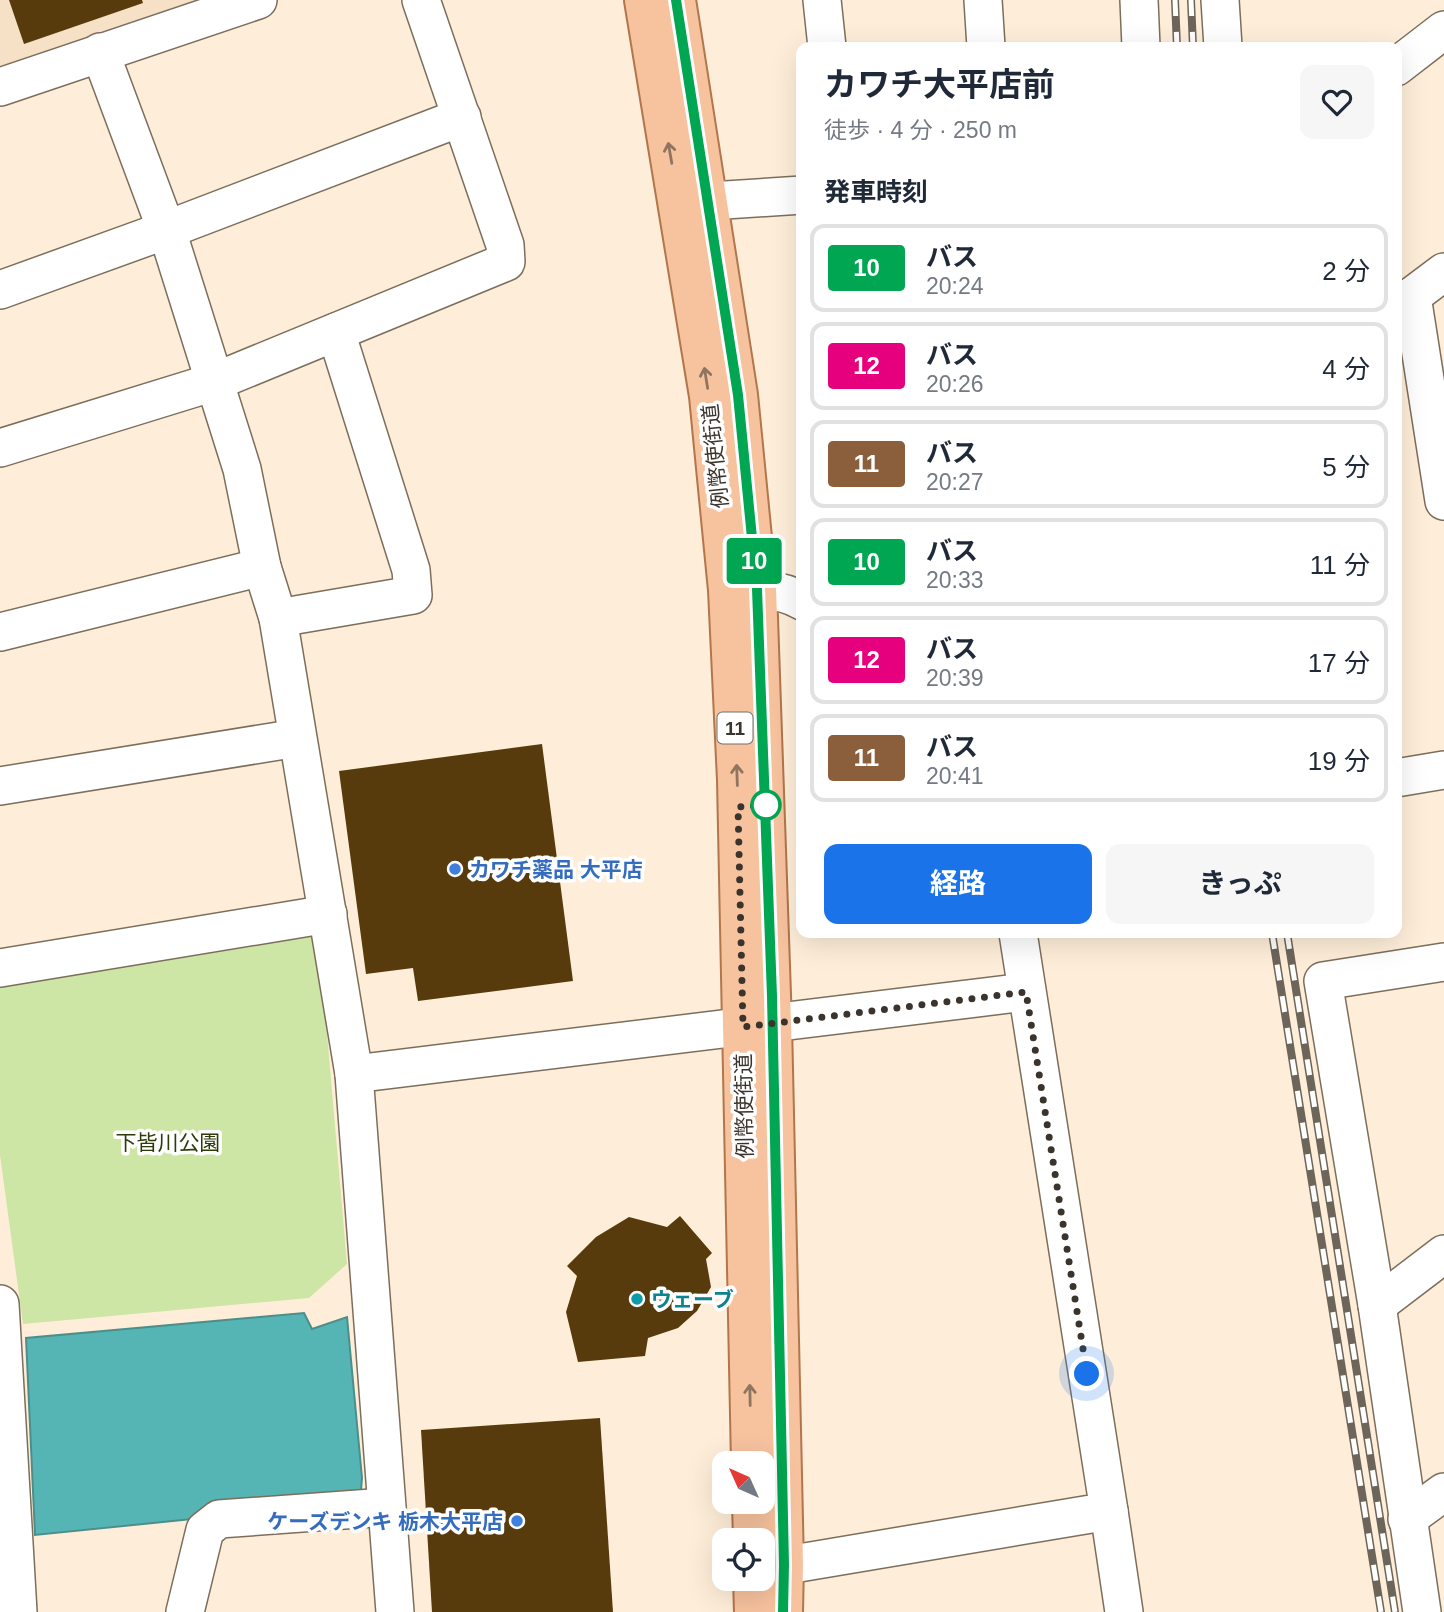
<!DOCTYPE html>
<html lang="ja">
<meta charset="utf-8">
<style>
body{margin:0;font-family:Arial,"Noto Sans JP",sans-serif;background:#f6f6f7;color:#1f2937;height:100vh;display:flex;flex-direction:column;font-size:26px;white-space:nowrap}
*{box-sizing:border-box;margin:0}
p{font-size:23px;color:#747a83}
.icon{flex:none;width:38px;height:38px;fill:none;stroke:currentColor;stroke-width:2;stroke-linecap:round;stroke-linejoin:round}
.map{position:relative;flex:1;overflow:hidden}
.sheet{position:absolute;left:796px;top:42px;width:606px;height:896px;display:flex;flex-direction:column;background:#fff;border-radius:14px;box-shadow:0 7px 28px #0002}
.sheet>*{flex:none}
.badge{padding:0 14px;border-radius:5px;font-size:24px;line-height:46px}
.needle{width:46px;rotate:315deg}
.buttons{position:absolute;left:712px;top:1451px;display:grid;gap:14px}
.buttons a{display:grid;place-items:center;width:63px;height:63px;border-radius:14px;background:#fff;box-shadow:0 7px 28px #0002;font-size:35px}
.you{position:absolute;width:35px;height:35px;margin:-18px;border:5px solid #fff;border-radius:50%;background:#1a73e8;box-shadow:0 0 0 10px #1a73e833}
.map>.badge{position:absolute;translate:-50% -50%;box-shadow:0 0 0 4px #fff}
h2{padding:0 28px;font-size:26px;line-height:63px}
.round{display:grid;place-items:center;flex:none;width:74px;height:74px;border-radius:14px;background:#f6f6f7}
.headline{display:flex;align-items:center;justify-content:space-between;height:119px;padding:0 28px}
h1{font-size:33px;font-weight:700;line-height:52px}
.primary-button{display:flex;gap:14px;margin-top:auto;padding:14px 28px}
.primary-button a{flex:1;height:80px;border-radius:14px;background:#1a73e8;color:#fff;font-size:28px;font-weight:700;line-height:80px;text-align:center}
.primary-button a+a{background:#f6f6f7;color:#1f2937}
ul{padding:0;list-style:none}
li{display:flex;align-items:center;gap:21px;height:88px;margin:0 14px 10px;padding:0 14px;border:4px solid #e0e1e3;border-radius:14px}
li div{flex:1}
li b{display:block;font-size:26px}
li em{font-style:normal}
li .badge{min-width:77px;font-weight:700;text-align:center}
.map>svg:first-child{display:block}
</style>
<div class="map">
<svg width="1444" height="1612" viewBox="0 0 1444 1612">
<rect width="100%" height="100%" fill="#feeed9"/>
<polygon fill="#f6e1c7" points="0,0 223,0 0,77"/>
<polygon fill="#cde5a5" points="301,930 319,941 347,1264 309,1298 23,1324 0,1155 0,982"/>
<polygon fill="#55b4b4" stroke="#4d8e8b" stroke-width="2" points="304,1313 312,1329 347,1317 362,1478 360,1502 35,1535 26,1338"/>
<g fill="#573b0c">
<polygon points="9,0 142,0 143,3 24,44"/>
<polygon points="542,744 573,981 418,1001 413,968 366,974 339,771"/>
<polygon points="680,1216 712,1253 706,1259 711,1287 697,1311 678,1328 648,1338 645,1356 578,1362 566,1312 577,1276 567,1266 596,1237 629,1217 667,1227"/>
<polygon points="600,1418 613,1612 432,1612 421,1430"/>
</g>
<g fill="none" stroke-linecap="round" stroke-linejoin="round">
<defs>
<g id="minor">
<polyline points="822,0 827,47"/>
<polyline points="983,0 986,47"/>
<polyline points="1139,0 1141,47"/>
<polyline points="1220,0 1223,47"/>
<polyline points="100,52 169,237 242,469 262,567 278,618 354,1074 395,1612"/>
<polyline points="1396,67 1444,30"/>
<polyline points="0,87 258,0"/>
<polyline points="679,203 802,195"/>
<polyline points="0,290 166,230 462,117"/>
<polyline points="1412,296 1444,501"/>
<polyline points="1396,308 1444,272"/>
<polyline points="0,448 214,382 506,262 505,245 421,0"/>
<path d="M728 590C754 589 780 588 802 601"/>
<polyline points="278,618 413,595 411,570 336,332"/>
<polyline points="0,632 262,567"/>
<polyline points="1396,778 1444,770"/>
<polyline points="0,786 297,738"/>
<polyline points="0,968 328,914"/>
<polyline points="354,1074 1026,992"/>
<polyline points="0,1304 18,1612"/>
<polyline points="1377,1305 1444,1254"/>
<polyline points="1109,1511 1124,1612"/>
<polyline points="1407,1519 1444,1492"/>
<polyline points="763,1569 1109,1511 1018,933"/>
<polyline points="185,1612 205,1530 219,1519 386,1507"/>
<polyline points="1422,1612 1377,1305 1323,981 1444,962"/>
</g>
<g id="major">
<polyline points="644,0 709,396 728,590 737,780 751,1463"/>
<polyline points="676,0 738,395 757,589 772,1024 784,1565 783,1612"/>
<polyline points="752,1502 753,1540"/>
<polyline points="753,1578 754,1612"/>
</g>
</defs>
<use href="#minor" stroke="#7c6e5c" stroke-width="40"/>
<use href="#major" stroke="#b2764c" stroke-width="42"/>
<use href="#minor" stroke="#fff" stroke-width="37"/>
<use href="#major" stroke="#f7c29e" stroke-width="38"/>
<defs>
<g id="rail">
<polyline points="1175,0 1177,47"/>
<polyline points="1191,0 1193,47"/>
<polyline points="1272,933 1381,1612"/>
<polyline points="1287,933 1395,1612"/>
</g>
</defs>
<use href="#rail" stroke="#6d6559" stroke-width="8"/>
<use href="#rail" stroke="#fefefe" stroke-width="5" stroke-dasharray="16" stroke-linecap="butt"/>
</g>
<defs><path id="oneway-shaft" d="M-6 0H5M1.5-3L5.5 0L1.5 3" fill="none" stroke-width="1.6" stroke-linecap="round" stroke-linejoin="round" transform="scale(1.75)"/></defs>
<g stroke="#8f745f">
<use href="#oneway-shaft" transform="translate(670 153) rotate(-100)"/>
<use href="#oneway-shaft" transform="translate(706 378) rotate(-99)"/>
<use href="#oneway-shaft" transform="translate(737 775) rotate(-92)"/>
<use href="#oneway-shaft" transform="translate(750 1395) rotate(-91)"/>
</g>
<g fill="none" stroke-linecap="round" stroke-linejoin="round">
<defs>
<polyline id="line" points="676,0 738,395 757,589 772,996 784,1565 783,1612"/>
</defs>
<use href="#line" stroke="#fff" stroke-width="16"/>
<use href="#line" stroke="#00a651" stroke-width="10"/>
<polyline stroke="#3a342c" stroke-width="7" stroke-dasharray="0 12.6" points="766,805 738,807 743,1027 1026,992 1087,1374"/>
</g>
<circle fill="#fff" stroke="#00a651" stroke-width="3.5" cx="766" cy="805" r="14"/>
<g fill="#3f7fe0" stroke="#fefefe" stroke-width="2.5">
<circle cx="455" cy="869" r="7"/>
<circle cx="517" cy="1521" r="7"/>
</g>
<circle fill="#0f9aa8" stroke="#fefefe" stroke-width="2.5" cx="637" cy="1299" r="7"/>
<g text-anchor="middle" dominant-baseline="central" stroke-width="7" stroke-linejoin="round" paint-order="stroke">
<rect fill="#fefefe" stroke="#75716b" stroke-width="2" x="717.5" y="712.5" width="35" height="31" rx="5"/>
<g font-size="19" font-weight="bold" fill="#3a342c">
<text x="735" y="728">11</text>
</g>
<g font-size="21" fill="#3a342c" stroke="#fefefe">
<text transform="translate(715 456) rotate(-96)">例幣使街道</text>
<text transform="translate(744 1106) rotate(-91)">例幣使街道</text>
</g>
<g font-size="21" font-weight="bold" fill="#366cbe" stroke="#fefefe" text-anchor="start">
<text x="469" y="869">カワチ薬品 大平店</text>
<text x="503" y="1521" text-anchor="end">ケーズデンキ 栃木大平店</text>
</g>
<g font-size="21" fill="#2d3b0b" stroke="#fefefe">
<text x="168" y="1142">下皆川公園</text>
</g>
<g font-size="21" font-weight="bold" fill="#0d838f" stroke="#fefefe" text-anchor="start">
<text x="651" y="1299">ウェーブ</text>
</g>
</g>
</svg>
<div class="buttons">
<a><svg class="needle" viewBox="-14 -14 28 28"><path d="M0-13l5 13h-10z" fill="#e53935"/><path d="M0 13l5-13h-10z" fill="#747a83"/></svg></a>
<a><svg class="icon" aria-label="locate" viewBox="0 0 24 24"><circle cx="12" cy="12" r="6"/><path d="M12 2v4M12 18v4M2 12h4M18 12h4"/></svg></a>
</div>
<div class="you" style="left:1087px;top:1374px"></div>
<b class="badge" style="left:754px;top:561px;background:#00a651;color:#fff">10</b>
<section class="sheet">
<div class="headline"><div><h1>カワチ大平店前</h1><p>徒歩 · 4 分 · 250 m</p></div><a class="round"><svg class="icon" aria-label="heart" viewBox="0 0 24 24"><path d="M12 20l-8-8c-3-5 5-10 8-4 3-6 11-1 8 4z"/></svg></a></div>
<h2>発車時刻</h2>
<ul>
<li><span class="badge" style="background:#00a651;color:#fff">10</span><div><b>バス</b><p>20:24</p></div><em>2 分</em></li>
<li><span class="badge" style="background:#e6007e;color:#fff">12</span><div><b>バス</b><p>20:26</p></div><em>4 分</em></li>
<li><span class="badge" style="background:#8b5e3c;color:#fff">11</span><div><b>バス</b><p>20:27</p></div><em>5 分</em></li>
<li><span class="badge" style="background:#00a651;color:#fff">10</span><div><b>バス</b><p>20:33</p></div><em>11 分</em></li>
<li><span class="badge" style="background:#e6007e;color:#fff">12</span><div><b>バス</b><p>20:39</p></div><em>17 分</em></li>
<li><span class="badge" style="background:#8b5e3c;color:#fff">11</span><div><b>バス</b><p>20:41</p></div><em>19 分</em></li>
</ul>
<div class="primary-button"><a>経路</a><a>きっぷ</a></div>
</section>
</div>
